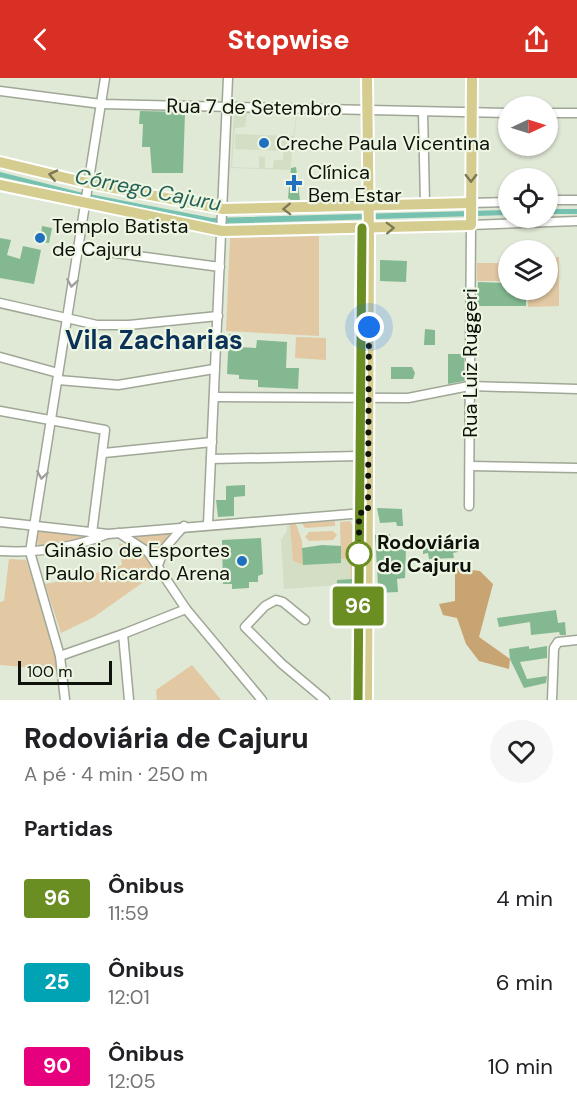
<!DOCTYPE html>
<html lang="pt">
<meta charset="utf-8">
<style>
body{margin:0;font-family:"DM Sans",sans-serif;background:#f6f6f6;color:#202124;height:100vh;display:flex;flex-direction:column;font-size:22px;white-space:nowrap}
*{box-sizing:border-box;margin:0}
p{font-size:20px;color:#757577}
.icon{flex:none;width:33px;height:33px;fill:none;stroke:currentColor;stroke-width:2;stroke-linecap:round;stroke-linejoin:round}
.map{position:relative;height:622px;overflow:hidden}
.panel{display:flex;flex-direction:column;background:#fff;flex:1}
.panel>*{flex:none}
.badge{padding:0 12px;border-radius:4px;font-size:21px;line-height:39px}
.needle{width:39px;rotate:86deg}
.fabs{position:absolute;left:498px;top:18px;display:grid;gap:12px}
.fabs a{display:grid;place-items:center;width:60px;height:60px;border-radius:50%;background:#fff;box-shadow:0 2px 4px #0004;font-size:30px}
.scale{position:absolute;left:18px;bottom:15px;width:94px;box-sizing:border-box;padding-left:6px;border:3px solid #0f110b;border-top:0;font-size:16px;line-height:21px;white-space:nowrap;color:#0f110b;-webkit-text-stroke:4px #edf6e3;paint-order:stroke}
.you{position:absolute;width:30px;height:30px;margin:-15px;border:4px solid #fff;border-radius:50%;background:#1a73e8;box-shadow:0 0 0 9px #1a73e833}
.map>.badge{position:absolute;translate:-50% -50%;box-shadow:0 0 0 3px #fff}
h2{padding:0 24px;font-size:22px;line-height:54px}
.round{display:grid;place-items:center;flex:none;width:63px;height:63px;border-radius:32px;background:#f6f6f6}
.headline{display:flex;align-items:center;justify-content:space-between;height:102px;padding:0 24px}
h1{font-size:28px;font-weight:800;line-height:45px}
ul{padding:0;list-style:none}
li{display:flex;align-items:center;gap:18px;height:84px;padding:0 24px}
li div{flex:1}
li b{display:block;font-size:22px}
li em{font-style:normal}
li .badge{min-width:66px;font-weight:700;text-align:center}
header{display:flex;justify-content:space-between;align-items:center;height:78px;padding:0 24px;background:#d93025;color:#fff;font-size:27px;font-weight:800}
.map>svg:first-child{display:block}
</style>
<header><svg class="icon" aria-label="back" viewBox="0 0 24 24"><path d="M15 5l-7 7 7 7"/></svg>Stopwise<svg class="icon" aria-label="share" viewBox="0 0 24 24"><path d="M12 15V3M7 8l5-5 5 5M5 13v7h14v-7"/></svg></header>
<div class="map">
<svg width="577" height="622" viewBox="0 0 577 622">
<rect width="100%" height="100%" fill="#e0e8d6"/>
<g fill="#d3dec5" fill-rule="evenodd">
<path d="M234 34 297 37 290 92 231 90ZM247 36 296 38 293 61V58L235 56V71L283 73V82H274L273 90H265V79L259 78V90L232 89 235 50 245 49Z"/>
<polygon points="286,440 290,440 293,483 303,487 340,485 341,481 351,481 351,502 338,502 338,507 284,511 281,462 287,453"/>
</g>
<g fill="#e2c8a3">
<polygon points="319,158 319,258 226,253 230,160"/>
<polygon points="548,179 559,179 559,228 528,229 528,212 548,212"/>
<rect x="477" y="185" width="31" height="18"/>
<polygon points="296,259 326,260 326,282 295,280"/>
<polygon points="335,443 335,448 305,450 302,445"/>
<polygon points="350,443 354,450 354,501 351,502 350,481 341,481 340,444"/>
<polygon points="290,446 296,446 302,463 303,487 293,483"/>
<polygon points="36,452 85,458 87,460 38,470"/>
<polygon points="333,453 337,457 333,462 309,463 305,459 309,454"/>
<polygon points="171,454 156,476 143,465 128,457"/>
<polygon points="119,465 144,476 156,495 94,539 61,555 45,506 87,498 122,487"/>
<polygon points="9,481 26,482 54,566 58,592 0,587 0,524 4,523"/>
<polygon points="192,587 221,622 157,622 156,612"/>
</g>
<polygon fill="#c7a471" points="455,490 480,493 493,506 479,559 510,581 509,591 479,583 466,566 457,540 443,537 439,526 455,523"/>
<g fill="#76c1af">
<polygon points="0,94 79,114 212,140 508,132 508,137 212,146 0,99"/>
<rect x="548" y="131" width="29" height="5"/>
</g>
<g fill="#83b891">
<polygon points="140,33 185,34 183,95 152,95 150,69 142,69 143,46 139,46"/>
<polygon points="296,89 300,122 291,122 288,120 291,90"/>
<polygon points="42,148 52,150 49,165 40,164"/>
<polygon points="0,160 11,162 7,177 20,181 23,168 41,172 34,206 0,200"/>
<polygon points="380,182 407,183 406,204 380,203"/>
<polygon points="478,204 508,205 508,212 519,212 519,219 526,219 526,228 477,228"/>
<polygon points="425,251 435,252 435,267 424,267"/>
<polygon points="229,256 241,257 240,269 256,270 257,262 287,264 286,290 299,290 298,311 258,309 258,302 239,301 239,297 227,296"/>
<polygon points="448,276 464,276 464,303 448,306"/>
<polygon points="391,289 412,289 415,295 413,301 391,301"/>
<polygon points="245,407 245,418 234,419 234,438 218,439 216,422 226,422 226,408"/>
<polygon points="377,430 402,431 403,448 397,448 396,444 380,445"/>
<polygon points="390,456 391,472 406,471 405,500 397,501 398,514 375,515 375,507 378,507 375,457"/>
<polygon points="261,460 263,496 258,498 258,504 249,504 249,510 232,511 232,506 223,506 222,462"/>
<polygon points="458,462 458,474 453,475 454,480 429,481 428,475 423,476 423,464"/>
<polygon points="322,467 341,468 341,485 303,487 302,470"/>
<polygon points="352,501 352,518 336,519 337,502"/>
<polygon points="556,532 558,545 565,544 566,557 560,557 559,554 531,557 530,544 499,549 497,540"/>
<polygon points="529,568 529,571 547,568 547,580 520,584 527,601 547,598 546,605 524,610 510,581 509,571"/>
</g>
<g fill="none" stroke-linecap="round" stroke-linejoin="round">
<defs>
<g id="minor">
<polyline points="0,13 101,26 508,35"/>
<polyline points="423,34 425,126"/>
<polyline points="548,35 577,35"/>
<polyline points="548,122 577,122"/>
<polyline points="471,125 508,124"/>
<polyline points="78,170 220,189"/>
<polyline points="0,225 97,247 129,247 218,238"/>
<polyline points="0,279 58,295"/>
<polyline points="58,302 118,307 214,291"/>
<polyline points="214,319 408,320 469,308 577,311"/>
<polyline points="0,333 105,352 92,455"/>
<polyline points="104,375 212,364"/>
<polyline points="211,381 359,378"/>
<polyline points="470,388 577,390"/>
<polyline points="469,428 471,147 577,143"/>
<polyline points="0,444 108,456 364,435"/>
<polyline points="208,446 228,0"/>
<polyline points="119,455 148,474 186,531 262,622"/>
<path d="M0 473C35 475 72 470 105 457"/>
<polyline points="158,487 164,471 184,448"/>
<polyline points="305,542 283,524 276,522 265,528 245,549 282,586 325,622"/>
<polyline points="60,578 123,556"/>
<polyline points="65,622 60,578 30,474 105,0"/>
<polyline points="129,622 123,556 186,531"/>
<polyline points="552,622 554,570 558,564 577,562"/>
</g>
<g id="major">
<polyline points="367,0 369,160 367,622"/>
<polyline points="0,84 83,104 223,131 471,125"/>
<polyline points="0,107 222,153 471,147 472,0"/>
<polyline points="359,622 362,150"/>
</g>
</defs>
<use href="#minor" stroke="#9fa796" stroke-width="11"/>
<use href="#major" stroke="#fff" stroke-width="14"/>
<use href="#minor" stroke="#fff" stroke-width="8"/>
<use href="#major" stroke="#d5cd8f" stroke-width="10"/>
</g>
<defs><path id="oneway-chevron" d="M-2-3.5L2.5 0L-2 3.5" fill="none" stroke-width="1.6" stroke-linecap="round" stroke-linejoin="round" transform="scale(1.5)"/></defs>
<g stroke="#7c7854">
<use href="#oneway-chevron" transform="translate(53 97) rotate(-167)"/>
<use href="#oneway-chevron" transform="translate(471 100) rotate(90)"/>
<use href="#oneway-chevron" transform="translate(287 131) rotate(178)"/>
<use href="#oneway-chevron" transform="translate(390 150) rotate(-2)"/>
</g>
<g stroke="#9fa09d">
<use href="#oneway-chevron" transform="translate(72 205) rotate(99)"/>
<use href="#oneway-chevron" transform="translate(42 397) rotate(99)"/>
</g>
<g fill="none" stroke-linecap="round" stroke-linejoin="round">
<defs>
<polyline id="line" points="358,622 362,150"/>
</defs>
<use href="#line" stroke="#fff" stroke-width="14"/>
<use href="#line" stroke="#6b8e23" stroke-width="9"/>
<polyline stroke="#0f110b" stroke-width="6" stroke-dasharray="0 10.8" points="359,476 359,435 368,434 369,249"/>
</g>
<g fill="#2170bf" stroke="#edf6e3" stroke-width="2">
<circle cx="264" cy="65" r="6"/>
<path d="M291 96h6v6h6v6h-6v6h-6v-6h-6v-6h6z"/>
<circle cx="40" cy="160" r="6"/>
<circle cx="242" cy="483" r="6"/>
</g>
<circle fill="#fff" stroke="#6b8e23" stroke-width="3" cx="359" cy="476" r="12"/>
<g text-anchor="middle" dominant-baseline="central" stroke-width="4.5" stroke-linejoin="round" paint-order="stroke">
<g font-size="20" fill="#0f110b" stroke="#edf6e3">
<text transform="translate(254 29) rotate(1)">Rua 7 de Setembro</text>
<text transform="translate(470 285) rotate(-90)">Rua Luiz Ruggeri</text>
</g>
<g font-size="20" fill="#0f110b" stroke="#edf6e3" text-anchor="start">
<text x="276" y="65">Creche Paula Vicentina</text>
<text x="308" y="94">Clínica<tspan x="308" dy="23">Bem Estar</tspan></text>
<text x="52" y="148">Templo Batista<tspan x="52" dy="23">de Cajuru</tspan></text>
<text x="230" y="472" text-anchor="end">Ginásio de Esportes<tspan x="230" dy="23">Paulo Ricardo Arena</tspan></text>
</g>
<g font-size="20" font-weight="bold" fill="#0f110b" stroke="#edf6e3" text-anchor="start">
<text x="377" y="464">Rodoviária<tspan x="377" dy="23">de Cajuru</tspan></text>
</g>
<g font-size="21" font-style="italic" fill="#256155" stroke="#edf6e3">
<text transform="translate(148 112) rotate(11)">Córrego Cajuru</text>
</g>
<g font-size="26" font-weight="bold" fill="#0c3157" stroke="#edf6e3">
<text x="154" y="262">Vila Zacharias</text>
</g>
</g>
</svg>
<div class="fabs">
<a><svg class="needle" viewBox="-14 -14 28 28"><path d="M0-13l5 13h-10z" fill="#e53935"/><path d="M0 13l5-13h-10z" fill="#757577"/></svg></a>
<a><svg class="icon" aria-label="locate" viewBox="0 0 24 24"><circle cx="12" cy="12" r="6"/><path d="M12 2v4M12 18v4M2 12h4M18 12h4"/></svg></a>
<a><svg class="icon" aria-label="layers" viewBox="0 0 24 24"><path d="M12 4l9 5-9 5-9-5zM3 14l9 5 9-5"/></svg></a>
</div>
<div class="scale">100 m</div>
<div class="you" style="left:369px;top:249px"></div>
<b class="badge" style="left:358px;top:528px;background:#6b8e23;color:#fff">96</b>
</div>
<section class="panel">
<div class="headline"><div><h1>Rodoviária de Cajuru</h1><p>A pé · 4 min · 250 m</p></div><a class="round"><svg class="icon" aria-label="heart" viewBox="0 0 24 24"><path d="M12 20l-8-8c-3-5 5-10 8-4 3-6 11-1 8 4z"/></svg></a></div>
<h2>Partidas</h2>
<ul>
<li><span class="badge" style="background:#6b8e23;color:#fff">96</span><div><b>Ônibus</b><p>11:59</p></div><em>4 min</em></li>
<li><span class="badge" style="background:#00a3b4;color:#fff">25</span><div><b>Ônibus</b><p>12:01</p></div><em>6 min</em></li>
<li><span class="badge" style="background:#e6007e;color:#fff">90</span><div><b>Ônibus</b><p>12:05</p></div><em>10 min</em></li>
</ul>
</section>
